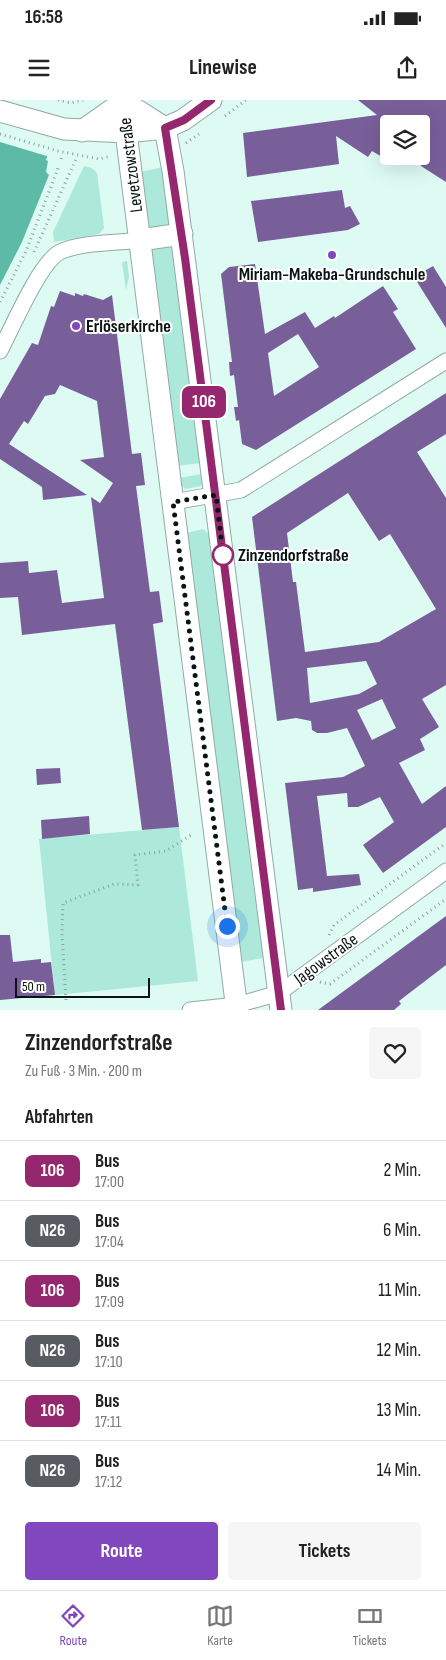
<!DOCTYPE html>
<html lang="de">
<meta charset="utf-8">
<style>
body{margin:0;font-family:"Sofia Sans Condensed",sans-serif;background:#f6f6f6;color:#222;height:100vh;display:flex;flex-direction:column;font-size:19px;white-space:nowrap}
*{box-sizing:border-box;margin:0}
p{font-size:16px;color:#767676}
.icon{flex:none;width:28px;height:28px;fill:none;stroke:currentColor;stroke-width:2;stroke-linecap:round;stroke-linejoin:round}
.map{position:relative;height:910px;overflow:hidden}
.side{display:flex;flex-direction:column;background:#fff;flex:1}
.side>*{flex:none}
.badge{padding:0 10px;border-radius:8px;font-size:18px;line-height:32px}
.buttons{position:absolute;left:380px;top:15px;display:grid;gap:10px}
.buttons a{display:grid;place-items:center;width:50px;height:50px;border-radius:5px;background:#fff;box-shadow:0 5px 20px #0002;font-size:25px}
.scale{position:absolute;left:15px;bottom:12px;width:135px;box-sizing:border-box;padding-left:5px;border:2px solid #0a1412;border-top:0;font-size:14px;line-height:18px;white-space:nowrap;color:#0a1412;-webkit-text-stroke:4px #fff;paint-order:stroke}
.you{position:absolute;width:25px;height:25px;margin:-12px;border:4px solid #fff;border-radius:50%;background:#1a73e8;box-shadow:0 0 0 8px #1a73e833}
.map>.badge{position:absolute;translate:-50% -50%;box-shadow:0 0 0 2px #fff}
h2{padding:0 25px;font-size:19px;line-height:45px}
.round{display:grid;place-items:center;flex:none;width:52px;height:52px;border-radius:5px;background:#f6f6f6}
.headline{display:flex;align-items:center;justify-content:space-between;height:85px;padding:0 25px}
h1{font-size:24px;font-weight:700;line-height:38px}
.primary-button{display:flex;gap:10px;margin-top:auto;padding:10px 25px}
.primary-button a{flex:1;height:58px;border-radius:5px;background:#8148be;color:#fff;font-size:20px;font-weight:700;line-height:58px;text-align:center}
.primary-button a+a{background:#f6f6f6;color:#222}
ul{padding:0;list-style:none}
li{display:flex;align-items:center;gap:15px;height:60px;padding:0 25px;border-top:1px solid #e0e0e0}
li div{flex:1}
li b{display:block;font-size:19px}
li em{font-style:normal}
li .badge{min-width:55px;font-weight:700;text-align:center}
.status{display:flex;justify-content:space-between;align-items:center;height:35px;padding:0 25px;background:#fff;direction:ltr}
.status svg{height:14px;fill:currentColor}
header{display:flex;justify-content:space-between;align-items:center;height:65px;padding:0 25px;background:#fff;font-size:22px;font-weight:700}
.dock{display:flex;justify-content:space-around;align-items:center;height:70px;border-top:1px solid #e0e0e0;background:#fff;font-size:14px;color:#767676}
.dock a{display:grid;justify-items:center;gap:2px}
.dock .current{color:#8148be}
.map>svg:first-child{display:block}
</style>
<div class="status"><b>16:58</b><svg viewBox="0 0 49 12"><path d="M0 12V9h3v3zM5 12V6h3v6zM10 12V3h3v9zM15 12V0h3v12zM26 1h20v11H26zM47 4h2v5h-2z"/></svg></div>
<header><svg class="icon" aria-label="menu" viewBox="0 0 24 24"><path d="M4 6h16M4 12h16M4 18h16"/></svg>Linewise<svg class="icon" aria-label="share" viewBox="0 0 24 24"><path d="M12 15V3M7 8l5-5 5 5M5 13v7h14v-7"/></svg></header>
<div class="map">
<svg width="446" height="910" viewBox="0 0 446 910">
<rect width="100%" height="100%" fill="#ddfaf3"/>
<g fill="#ace9da">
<polygon points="84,66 92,68 97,73 104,128 99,134 54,142 53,132"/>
<polygon points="163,67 169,124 167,127 149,128 146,124 140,72"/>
<polygon points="169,146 174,151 201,363 177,366 151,150 154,147"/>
<polygon points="127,161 129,177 126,190 122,162"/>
<polygon points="202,374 203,382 201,386 185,389 180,384 179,378"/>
<polygon points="203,429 210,435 263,858 240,862 187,433"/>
<polygon points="179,727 198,881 55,895 39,739"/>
</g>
<polygon fill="#5dbaa7" points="0,0 66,0 46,60 48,61 46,72 49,75 22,142 0,185"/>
<polygon fill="#ddfaf3" points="0,0 69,0 50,57 0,42"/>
<g fill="#795f9a" fill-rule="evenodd">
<polygon points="358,0 446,0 446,82 421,66 421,24 389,24 389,61 372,51 368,57 336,36 339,64 247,77 243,33 377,15"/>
<polygon points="342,90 345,108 350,106 360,124 348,130 258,142 251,101"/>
<path d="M255 164 265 234 305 212 315 228 334 216 335 218 383 186 398 209 393 212 416 249 256 350 242 344 239 320 236 321 234 307H238L234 275 230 276 229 262H232L221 174 229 167ZM298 234 319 267 274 296 268 253Z"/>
<polygon points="433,166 446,187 446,228 414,177"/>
<polygon points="60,191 75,196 75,193 83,196 84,194 103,200 112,195 132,354 141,353 145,385 136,386 150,492 159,491 163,522 153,524 179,727 142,730 115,524 22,535 18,497 0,498 0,463 28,461 29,473 57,470 62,503 104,498 91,397 100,403 113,383 80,360 104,357 97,301 60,285 55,294 45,296 28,324 24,321 9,344 87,395 43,400 42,387 0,359 0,299 32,243 38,245 51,206 54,207"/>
<path d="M446 293V334L417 352 446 398V585L422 599 439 627 420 639 425 650 399 663 422 704 446 686V727L383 773 363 745 394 722 380 697 358 707H348L347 693 317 696 327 776 359 774 361 785 313 792V788L298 790 285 683 343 677 365 666 347 628 327 633H317L312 630 311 621 296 618 277 621 252 417ZM348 393 379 441 390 434 436 509 379 542 305 552 296 482H293L287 433ZM366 561 377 584 359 594 310 603 307 568ZM382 599 396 628 372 640 357 610Z"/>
<polygon points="60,668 61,683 37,685 36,669"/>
<polygon points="89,716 90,734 42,739 41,720"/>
<polygon points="446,816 446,865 399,901 401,904 394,910 318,910"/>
<polygon points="0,835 10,835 13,862 41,859 41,863 51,862 55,895 0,900"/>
</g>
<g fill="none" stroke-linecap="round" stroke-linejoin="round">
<defs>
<g id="street">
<path d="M0 251C12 228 40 162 60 152 80 142 117 143 140 140"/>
<polyline points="173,402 241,390 446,261"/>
<polyline points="190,910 237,905 279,893 446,771"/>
</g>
<g id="secondary">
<polyline points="124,2 165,28 173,71 281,910"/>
<polyline points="124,2 126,32 237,910"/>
<polyline points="0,11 64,29 126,32 165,28 183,20 211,0"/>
<polyline points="82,31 126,0"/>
<polyline points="140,140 182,134"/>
</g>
</defs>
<use href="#street" stroke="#90aba4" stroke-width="17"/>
<use href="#secondary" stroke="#90aba4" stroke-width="23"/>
<g stroke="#8da39e" stroke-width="3" stroke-dasharray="1 4" stroke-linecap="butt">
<polyline points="58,0 71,3 83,0"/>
<polyline points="225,16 246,0"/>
<polyline points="0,34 58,51 99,59 111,56"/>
<polyline points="186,43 199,34"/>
<polyline points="61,59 62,56"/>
<polyline points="34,152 76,59"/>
<polyline points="0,202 26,151 59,66"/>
<polyline points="329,835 334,825 446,743"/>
<polyline points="320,882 330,884 446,799"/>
<polyline points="66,900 62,833 63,803 114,784 138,785 135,755 166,751 191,735"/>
</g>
<use href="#street" stroke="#fff" stroke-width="15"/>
<use href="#secondary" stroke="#fff" stroke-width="21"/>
</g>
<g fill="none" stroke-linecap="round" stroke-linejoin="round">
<defs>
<polyline id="line" points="211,0 184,20 165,28 185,158 281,910"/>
</defs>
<use href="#line" stroke="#fff" stroke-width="11"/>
<use href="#line" stroke="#95276e" stroke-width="8"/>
<polyline stroke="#0a1412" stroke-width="5" stroke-dasharray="0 9" points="223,455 216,395 173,402 227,826"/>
</g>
<g fill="#8148be" stroke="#fff" stroke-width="2">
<circle cx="332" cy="155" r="5"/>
<circle cx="76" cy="226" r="5"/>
</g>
<circle fill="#fff" stroke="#95276e" stroke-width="2.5" cx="223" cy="455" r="10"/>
<g text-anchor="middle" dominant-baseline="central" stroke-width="4" stroke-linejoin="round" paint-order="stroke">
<g font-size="18" fill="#0a1412" stroke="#fff">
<text transform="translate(131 65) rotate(-97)">Levetzowstraße</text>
<text transform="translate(326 859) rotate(-36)">Jagowstraße</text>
</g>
<g font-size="18" font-weight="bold" fill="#0a1412" stroke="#fff">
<text x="332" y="174">Miriam-Makeba-Grundschule</text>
<text x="86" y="226" text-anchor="start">Erlöserkirche</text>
</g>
<g font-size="18" font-weight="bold" fill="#0a1412" stroke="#fff" text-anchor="start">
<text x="238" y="455">Zinzendorfstraße</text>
</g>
</g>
</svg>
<div class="buttons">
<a><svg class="icon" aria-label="layers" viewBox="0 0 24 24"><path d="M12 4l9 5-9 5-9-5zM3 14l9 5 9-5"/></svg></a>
</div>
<div class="scale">50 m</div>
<div class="you" style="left:227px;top:826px"></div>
<b class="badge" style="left:204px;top:302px;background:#95276e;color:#fff">106</b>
</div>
<section class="side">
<div class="headline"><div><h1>Zinzendorfstraße</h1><p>Zu Fuß · 3 Min. · 200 m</p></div><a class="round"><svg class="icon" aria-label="heart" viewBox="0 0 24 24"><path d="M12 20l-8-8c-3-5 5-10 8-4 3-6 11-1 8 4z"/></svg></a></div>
<h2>Abfahrten</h2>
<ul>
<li><span class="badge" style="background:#95276e;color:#fff">106</span><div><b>Bus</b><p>17:00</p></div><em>2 Min.</em></li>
<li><span class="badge" style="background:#595b62;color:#fff">N26</span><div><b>Bus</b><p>17:04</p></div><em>6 Min.</em></li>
<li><span class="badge" style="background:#95276e;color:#fff">106</span><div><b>Bus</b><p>17:09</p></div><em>11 Min.</em></li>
<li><span class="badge" style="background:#595b62;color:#fff">N26</span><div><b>Bus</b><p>17:10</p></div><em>12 Min.</em></li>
<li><span class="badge" style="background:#95276e;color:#fff">106</span><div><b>Bus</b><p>17:11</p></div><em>13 Min.</em></li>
<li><span class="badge" style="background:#595b62;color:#fff">N26</span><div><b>Bus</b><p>17:12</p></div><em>14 Min.</em></li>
</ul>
<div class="primary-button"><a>Route</a><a>Tickets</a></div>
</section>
<nav class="dock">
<a class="current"><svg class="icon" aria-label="directions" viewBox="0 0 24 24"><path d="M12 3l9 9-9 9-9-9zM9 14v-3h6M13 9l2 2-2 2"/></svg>Route</a>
<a><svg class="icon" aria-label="map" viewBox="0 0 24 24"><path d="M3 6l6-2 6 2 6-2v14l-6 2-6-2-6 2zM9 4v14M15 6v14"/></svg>Karte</a>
<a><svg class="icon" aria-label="tickets" viewBox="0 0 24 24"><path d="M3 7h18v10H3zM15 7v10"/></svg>Tickets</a>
</nav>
